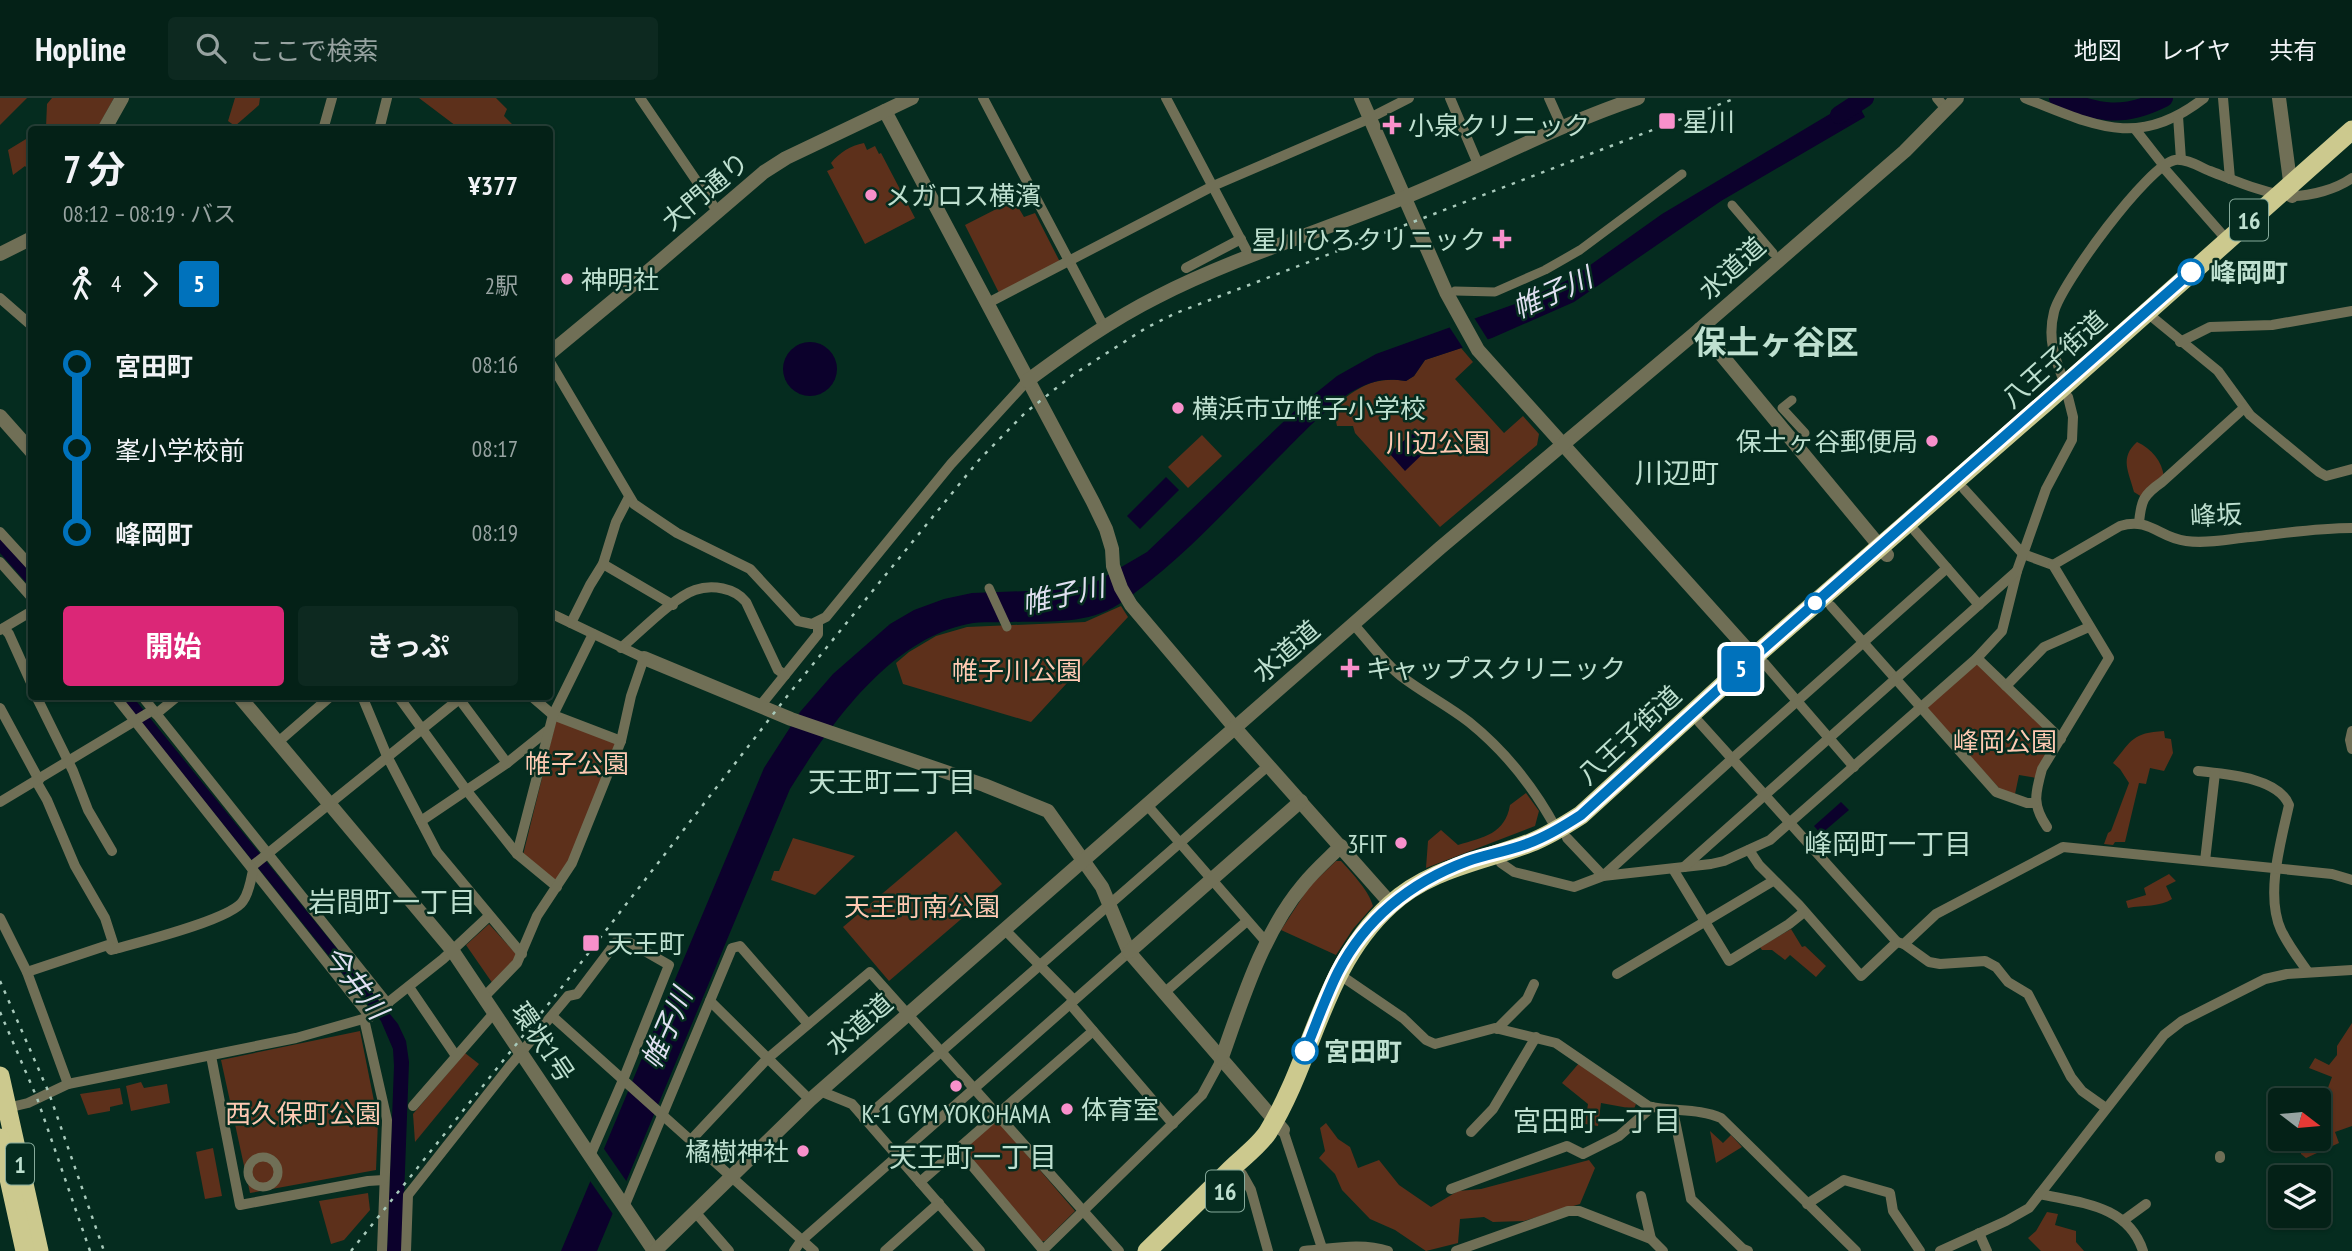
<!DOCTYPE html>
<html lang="ja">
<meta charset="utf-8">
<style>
body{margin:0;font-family:"PT Sans Narrow","Noto Sans JP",sans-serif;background:#0d2920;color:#f1f3f6;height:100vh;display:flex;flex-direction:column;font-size:26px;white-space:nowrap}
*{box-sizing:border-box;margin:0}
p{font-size:23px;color:#97a3a1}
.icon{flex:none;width:38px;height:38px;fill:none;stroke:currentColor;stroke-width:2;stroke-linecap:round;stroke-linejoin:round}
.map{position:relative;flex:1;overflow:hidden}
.details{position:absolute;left:28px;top:28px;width:525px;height:574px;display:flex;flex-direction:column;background:#042117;border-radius:7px;box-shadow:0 2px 5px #0004,0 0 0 2px #253e36}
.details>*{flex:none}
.badge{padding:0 14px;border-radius:5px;font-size:24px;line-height:46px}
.needle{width:46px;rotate:106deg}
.fabs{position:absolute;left:2268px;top:990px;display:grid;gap:14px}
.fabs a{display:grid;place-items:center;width:63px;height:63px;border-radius:7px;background:#042117;box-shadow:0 2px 5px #0004,0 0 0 2px #253e36;font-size:35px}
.map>.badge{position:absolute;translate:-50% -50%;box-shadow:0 0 0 4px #fff}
.legs{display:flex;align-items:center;gap:10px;height:77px;padding:0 35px;font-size:23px}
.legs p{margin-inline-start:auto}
.head{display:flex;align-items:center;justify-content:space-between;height:119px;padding:0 35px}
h1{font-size:38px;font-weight:700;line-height:52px}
.button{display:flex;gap:14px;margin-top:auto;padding:14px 35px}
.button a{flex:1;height:80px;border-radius:7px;background:#db2777;color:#fff;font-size:28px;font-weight:700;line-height:80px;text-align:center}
.button a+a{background:#0d2920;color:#f1f3f6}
ul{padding:0 35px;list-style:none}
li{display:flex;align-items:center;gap:24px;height:84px;font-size:26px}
li i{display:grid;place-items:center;width:10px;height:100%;margin:0 9px;background:currentColor}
li i::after{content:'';width:18px;height:18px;margin:-9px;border:5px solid;border-radius:50%;background:#042117}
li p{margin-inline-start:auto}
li:first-child i{background:linear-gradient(#0000 50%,currentColor 0)}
li:last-child i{background:linear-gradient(currentColor 50%,#0000 0)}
header{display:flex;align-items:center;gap:42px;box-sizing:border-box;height:98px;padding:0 35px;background:#042117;border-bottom:2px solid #253e36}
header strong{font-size:33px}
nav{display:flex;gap:38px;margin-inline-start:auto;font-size:24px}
.search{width:490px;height:63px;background:#0d2920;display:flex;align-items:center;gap:18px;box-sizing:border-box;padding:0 24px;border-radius:7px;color:#97a3a1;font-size:26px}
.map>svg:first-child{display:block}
</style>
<header>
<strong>Hopline</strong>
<div class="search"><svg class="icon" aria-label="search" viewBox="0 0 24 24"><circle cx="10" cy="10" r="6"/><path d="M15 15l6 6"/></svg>ここで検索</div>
<nav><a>地図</a><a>レイヤ</a><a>共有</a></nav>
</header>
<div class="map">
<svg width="2352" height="1153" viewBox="0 0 2352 1153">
<rect width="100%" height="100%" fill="#052c1f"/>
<g fill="#5d301b">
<polygon points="0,0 27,0 0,27"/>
<polygon points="52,0 114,0 97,31 43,32 46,29 47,6"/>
<polygon points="235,0 260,0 259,7 235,28 228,23"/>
<polygon points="419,0 496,0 507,11 504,18 517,31 460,31"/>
<polygon points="31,38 31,75 25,68 13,77 8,52"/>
<path d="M864 45 867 52 875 48 879 56 881 55 915 120 865 146 827 73 834 70 831 65C840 54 850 48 864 45Z"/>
<polygon points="1014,102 1024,119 1035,115 1060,164 999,195 965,127"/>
<path d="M1461 250 1473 264 1455 281 1504 335 1523 318 1539 336 1537 347 1440 429 1355 335 1353 328H1337L1333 310C1357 290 1373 278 1406 283L1414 278 1425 262Z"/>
<polygon points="1202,337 1222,358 1188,390 1168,369"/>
<path d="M2137 344C2152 351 2162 363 2164 379L2142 399 2134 394C2129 374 2119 360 2137 344Z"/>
<polygon points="1121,508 1128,519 1031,624 903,586 896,565 909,554 936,538 967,529 1085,524"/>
<polygon points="1974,567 1978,567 2055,640 2037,680 2019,677 2015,696 2000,691 1927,612 1928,607"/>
<polygon points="556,623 618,644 570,764 557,786 523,757"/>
<path d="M2164 633 2165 640 2171 641 2173 655 2164 673 2150 670 2146 686 2139 685 2125 744H2115L2113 747 2104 746 2108 735 2111 733 2129 685 2120 671 2113 665C2132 642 2132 635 2164 633Z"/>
<path d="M1526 695 1539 713 1535 728 1426 770 1428 743 1441 732 1458 747C1484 739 1505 736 1510 707Z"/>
<polygon points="956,733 1002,786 889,883 843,829"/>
<polygon points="793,740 855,758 815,797 771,782 774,773 779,773"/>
<path d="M1336 763H1341C1352 775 1369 793 1373 808L1353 831 1336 857 1281 832 1309 789Z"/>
<path d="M2169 776 2176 783 2166 788 2172 801C2161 809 2142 807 2128 810L2126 803 2146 797 2144 790Z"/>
<polygon points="489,826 518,858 493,886 466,847"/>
<polygon points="1791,831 1802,849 1805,848 1826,868 1816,879 1790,857 1785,862 1772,852 1762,852 1760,849"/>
<polygon points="2352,925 2352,1028 2335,1034 2339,1045 2306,1060 2301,1056 2301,1041 2319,1041 2319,1003 2314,1003 2326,995 2332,979 2309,970 2315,960 2329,967 2337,957 2337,948"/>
<polygon points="360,933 378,1023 376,1072 250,1095 221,962"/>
<polygon points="465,955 479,966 415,1044 413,1016"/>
<polygon points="1580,964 1636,1006 1634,1011 1601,1005 1598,1028 1585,1026 1588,1006 1562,985"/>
<polygon points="141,984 144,990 167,986 170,1005 131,1013 126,988"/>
<polygon points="120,990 123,1006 110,1009 110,1013 88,1017 80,996"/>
<polygon points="997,1022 1075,1113 1045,1143 1039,1144 964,1054 964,1049"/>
<polygon points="1326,1025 1338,1041 1350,1049 1358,1070 1379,1062 1399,1087 1431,1109 1458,1093 1481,1091 1589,1062 1595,1070 1580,1106 1524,1123 1493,1124 1484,1119 1460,1121 1458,1145 1426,1153 1395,1132 1370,1121 1342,1092 1335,1076 1319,1060 1325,1053 1320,1030"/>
<polygon points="1710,1033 1723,1045 1731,1037 1742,1049 1716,1065"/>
<polygon points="213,1050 222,1098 205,1101 196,1054"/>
<polygon points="368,1095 370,1112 344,1142 331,1146 319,1103"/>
<polygon points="2047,1114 2058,1116 2055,1127 2076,1133 2076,1144 2084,1153 2041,1153 2028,1140 2036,1133"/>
</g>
<g fill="#0c012c">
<path d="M1855 1 1865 19 1721 103 1574 204 1492 240 1425 262 1414 278 1406 283C1385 280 1374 282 1355 292 1333 303 1301 337 1283 355 1231 406 1180 465 1119 506 1087 527 1047 523 1011 524 997 525 982 523 968 526 889 542 830 627 790 691L597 1153H561L764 670 800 614 833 576 890 526 914 512 944 501 972 495 1054 492 1077 490 1094 485 1147 454 1301 307 1337 278 1376 256 1526 202 1572 180 1662 116Z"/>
<circle cx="810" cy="271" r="27"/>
<polygon points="1413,335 1423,336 1432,347 1405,373 1389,355"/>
<polygon points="1166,379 1179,392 1140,431 1127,418"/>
<polygon points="0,440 31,474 31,490 0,455"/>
<polygon points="121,599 133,599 398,926 406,943 409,964 402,1153 387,1153 394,968 393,951 381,923"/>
<polygon points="1841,704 1849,712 1821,736 1814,728"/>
</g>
<g fill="#052c1f">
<polygon points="1473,218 1490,245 1465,253 1448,227"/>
<polygon points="602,1048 629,1087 615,1119 588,1080"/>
</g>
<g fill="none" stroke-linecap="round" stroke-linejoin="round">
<g stroke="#0c012c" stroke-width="18">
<path d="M2058 0C2099 15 2123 21 2164 0"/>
<polyline points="1839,17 1865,0"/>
</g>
<g stroke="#706f56" stroke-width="9">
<polyline points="1732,107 1773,155"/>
<polyline points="1455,193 1495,194 1545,172 1580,152 1682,76"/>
<polyline points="1792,302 1782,310 1805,335"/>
<polyline points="989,490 1007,529"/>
<circle cx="263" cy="1074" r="15"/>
</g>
<g stroke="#706f56" stroke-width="10">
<polyline points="640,0 717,113"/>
<polyline points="983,0 1104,229"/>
<polyline points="1166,0 1250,159"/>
<polyline points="1450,0 1478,66"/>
<polyline points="1549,0 1562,29"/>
<polyline points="1937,0 1947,12"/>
<path d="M2025 0C2094 27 2138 52 2204 0"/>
<polyline points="2223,0 2230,81"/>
<polyline points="2178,18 2181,62"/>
<polyline points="2135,31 2164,68"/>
<polyline points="323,32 332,0"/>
<polyline points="379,32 387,0"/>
<polyline points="2163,69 2227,142"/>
<polyline points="1186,170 1241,141"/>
<polyline points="0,200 32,228"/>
<polyline points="986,206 1213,88 1364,23 1409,0"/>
<polyline points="2146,214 2218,273 2250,317 2319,374 2326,378 2352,371"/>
<polyline points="2180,244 2210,229 2272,227 2352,213"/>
<polyline points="550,264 634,406 677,435 750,471 798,523 812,526 826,519 951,366 1027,283"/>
<path d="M2065 286C2055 261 2047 241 2054 214 2061 186 2148 67 2175 62 2186 60 2200 69 2210 73 2231 81 2270 98 2292 98 2312 98 2336 91 2352 80"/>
<path d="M1964 391 2023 456 2053 467 2109 560 2042 671C2035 696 2032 707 2047 729"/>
<path d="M2139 425C2141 403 2143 397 2162 384L2244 310"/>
<polyline points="1915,433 1979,507"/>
<polyline points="0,434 32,469"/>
<polyline points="0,464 32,500"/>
<polyline points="603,466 673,507"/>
<path d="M2053 467 2120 428C2150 419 2159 440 2186 443 2207 446 2229 441 2250 439 2284 435 2318 430 2352 430"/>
<polyline points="1831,508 1996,694 2027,705 2035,705"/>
<polyline points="571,525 590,487 603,466 616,424 629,399"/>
<path d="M1354 527C1369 543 1384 565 1401 578 1423 595 1447 607 1469 624 1505 653 1535 691 1557 732"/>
<polyline points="4,530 9,536 32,587"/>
<polyline points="0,532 32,513"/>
<path d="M621 550C640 534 674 499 695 492 712 486 735 490 746 504L778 572 785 577"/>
<polyline points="1755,558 1765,566 1854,669"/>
<polyline points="1977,560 2061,641"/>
<polyline points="2006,588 2044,549 2089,529"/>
<polyline points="36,598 73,673 88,712 112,753"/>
<polyline points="142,598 388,906"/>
<polyline points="362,598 387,658 437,754 522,856"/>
<polyline points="398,598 467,693 517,756 557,789"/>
<polyline points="457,598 507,665"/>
<polyline points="531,598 553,617 621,643"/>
<polyline points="760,608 818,536 818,524"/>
<polyline points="0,610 39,682"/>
<polyline points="156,616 178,598"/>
<polyline points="1699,624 1897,844"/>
<polyline points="2352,633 2350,642 2352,651"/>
<polyline points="277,645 331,598"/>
<path d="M2198 673C2224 676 2278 679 2289 707 2281 743 2265 797 2281 832 2288 847 2298 860 2308 874"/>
<polyline points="36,683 47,702 75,768 105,820 115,851"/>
<polyline points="0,704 153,612"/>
<polyline points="1147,707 1267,845"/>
<polyline points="421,723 507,665 547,633"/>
<polyline points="1567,740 1603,778 1732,661 1947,470"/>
<polyline points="1749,752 1759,767 1799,807 1861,878 1897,844 1904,846 1936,816 2063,749 2332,776 2352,782"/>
<polyline points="517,756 553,617 593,536"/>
<polyline points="2205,763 2215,675"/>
<polyline points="1501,765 1514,774 1574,789 1603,778 1711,766 1724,763 1770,742 1977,560 2002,533 2017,473 2046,391 2072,342 2073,319 2068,299"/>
<polyline points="251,769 463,598"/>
<polyline points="1684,769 2017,473"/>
<polyline points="1673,771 1729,863 1789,826 1804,814"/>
<polyline points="253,772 370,919"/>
<polyline points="0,820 27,874 68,986"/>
<polyline points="1005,832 1074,902"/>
<polyline points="1904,846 1929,864 1940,866 1985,863 1996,869 2008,884 2028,896 2071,979 2082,993 2106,1010"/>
<path d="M27 874 108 847 111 852C136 845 231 822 243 803 249 795 251 782 253 772L115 598"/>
<polyline points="1617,876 1773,783"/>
<path d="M1346 881 1403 920 1426 942 1435 946 1495 930 1556 945 1648 1008C1672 1014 1699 1010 1721 1020L1856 1153"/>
<polyline points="409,889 456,958"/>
<polyline points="1164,895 1247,823"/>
<polyline points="484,899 517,865 537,818 572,765 621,643 631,598 644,560 550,515"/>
<polyline points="710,903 810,1002"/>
<polyline points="1070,906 1173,1026"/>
<polyline points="552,918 814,1153"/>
<polyline points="364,921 387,1022 382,1153"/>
<polyline points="1497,931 1527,901 1534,886"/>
<polyline points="211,958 240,1107 368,1083 384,1082"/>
<polyline points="820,993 852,1006 980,1153"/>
<polyline points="413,1008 494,915"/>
<polyline points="7,1010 28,1005 68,986 296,940 370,919 443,861 489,818"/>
<polyline points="1673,1013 1691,1101 1743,1151 1748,1153"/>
<polyline points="864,1021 1269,667"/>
<polyline points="1283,1032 1323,1153"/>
<polyline points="1471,1034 1493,1011 1536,939"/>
<polyline points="691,1042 767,961 870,874 1119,1153"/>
<polyline points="958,1051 1043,1152"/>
<polyline points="2220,1060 2220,1058"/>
<polyline points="1242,1076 1251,1092 1268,1153"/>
<polyline points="920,1084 1093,933"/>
<polyline points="1451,1091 1567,1048 1583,1056 1619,1038 1652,1009"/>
<path d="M2040 1096C2081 1105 2128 1107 2143 1153"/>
<polyline points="1641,1098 1651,1141"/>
<polyline points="1807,1106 1844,1082 1890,1095 1893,1113 1920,1153"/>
<polyline points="624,1109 732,850 740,848 808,926"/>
<polyline points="696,1115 729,1153"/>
<polyline points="2124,1122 2146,1106"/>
<polyline points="1979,1135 1987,1153"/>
<polyline points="406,1153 408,1097 509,969 568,898 577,896 620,839 669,867 623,982 590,1058"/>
<polyline points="794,1153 801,1143 1129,854"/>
<polyline points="885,1153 939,1105"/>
<polyline points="1042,1153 1202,997 1221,962"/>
<path d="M1304 1153C1331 1151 1361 1144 1388 1153"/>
<polyline points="1456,1153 1568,1113 1579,1113 1651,1141 1663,1153"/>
<polyline points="1940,1153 2006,1123 2029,1110 2164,937 2182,923 2265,881 2287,876 2352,872"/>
</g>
<g stroke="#706f56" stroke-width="14">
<polyline points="1361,0 1446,194 1478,252 1746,550 1755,558"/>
<polyline points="2279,0 2292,98"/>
<polyline points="885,13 1093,404 1106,431 1112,451 1113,468 1121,490 1131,507 1235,630 1391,806"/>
<polyline points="104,32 122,0"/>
<polyline points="0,156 32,140"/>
<polyline points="1700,231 1887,457"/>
<polyline points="550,255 631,188 764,74 786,60 912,0"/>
<path d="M1027 283C1069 252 1111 222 1157 199 1235 159 1322 133 1403 100 1482 68 1557 27 1638 0"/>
<polyline points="0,318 32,354"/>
<polyline points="644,560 791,621 984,687 1048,713 1102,789 1129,854 1283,1032"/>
<polyline points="239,598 452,852 654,1153"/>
<polyline points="1129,854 1301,703"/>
<path d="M1221 962C1242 903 1262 836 1303 787 1314 773 1328 761 1341 748"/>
<polyline points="655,1153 810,1002 1440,450 1694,236 1905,53 1957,0"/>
</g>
<g stroke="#ccc98e" stroke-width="19">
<polyline points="0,978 39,1153"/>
<polyline points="0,1040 25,1153"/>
<path d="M1147 1153C1175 1126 1203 1099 1231 1071 1242 1060 1259 1048 1268 1034 1314 959 1322 869 1390 807 1430 770 1481 764 1530 745 1548 738 1564 728 1581 717L1755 558 2046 304 2352 32"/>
</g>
<g stroke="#a8cabb" stroke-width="2.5" stroke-dasharray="3.5 7" stroke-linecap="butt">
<polyline points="0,883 49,995 104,1153"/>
<polyline points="0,914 37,1000 90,1153"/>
<polyline points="351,1153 566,884 788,597 979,362 1025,315 1074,276 1146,230 1176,215 1736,0"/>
</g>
</g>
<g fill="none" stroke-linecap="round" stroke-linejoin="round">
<defs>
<path id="line-1" d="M1305 953C1316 927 1325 900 1338 874 1366 820 1411 784 1468 763 1488 756 1509 753 1529 745 1548 738 1564 728 1581 717L1755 558 2191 174"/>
</defs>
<use href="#line-1" stroke="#fff" stroke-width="16"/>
<use href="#line-1" stroke="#0072bc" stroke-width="10"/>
</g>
<g fill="#f890cb" stroke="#052c1f" stroke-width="2.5">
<rect x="1658" y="14" width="18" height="18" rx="3.5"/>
<path d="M1388.5 16.5h7v7h7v7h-7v7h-7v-7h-7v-7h7z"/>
<circle cx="871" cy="97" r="7"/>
<path d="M1498.5 130.5h7v7h7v7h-7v7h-7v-7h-7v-7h7z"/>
<circle cx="567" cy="181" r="7"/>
<circle cx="1178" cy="310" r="7"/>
<circle cx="1932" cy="343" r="7"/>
<path d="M1346.5 559.5h7v7h7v7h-7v7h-7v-7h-7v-7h7z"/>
<circle cx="1401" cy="745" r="7"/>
<rect x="582" y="836" width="18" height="18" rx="3.5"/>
<circle cx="956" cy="988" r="7"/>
<circle cx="1067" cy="1011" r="7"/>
<circle cx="803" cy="1053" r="7"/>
</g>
<g fill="#fff" stroke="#0072bc" stroke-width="3.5">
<circle cx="2191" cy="174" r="12"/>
<circle cx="1815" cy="505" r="9"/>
<circle cx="1305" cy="953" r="12"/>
</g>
<g text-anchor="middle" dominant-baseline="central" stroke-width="5" stroke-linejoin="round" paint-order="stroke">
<g fill="#052c1f" stroke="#86aa9b" stroke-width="2">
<rect x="2230" y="101.5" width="38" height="41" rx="5"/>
<rect x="6" y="1045.5" width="28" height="41" rx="5"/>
<rect x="1206" y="1072.5" width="38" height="41" rx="5"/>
</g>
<g font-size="24" font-weight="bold" fill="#bee0d0">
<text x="2249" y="122">16</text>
<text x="20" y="1066">1</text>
<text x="1225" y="1093">16</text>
</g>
<g font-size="26" fill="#bee0d0" stroke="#052c1f" text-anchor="start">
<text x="1683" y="23">星川</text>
<text x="1408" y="27">小泉クリニック</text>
<text x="885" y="97">メガロス横濱</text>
<text x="1486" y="141" text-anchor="end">星川ひろクリニック</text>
<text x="581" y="181">神明社</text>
<text x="1192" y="310">横浜市立帷子小学校</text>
<text x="1918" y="343" text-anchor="end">保土ヶ谷郵便局</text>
<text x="1366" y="570">キャップスクリニック</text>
<text x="1387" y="745" text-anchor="end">3FIT</text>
<text x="607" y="845">天王町</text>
<text x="1081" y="1011">体育室</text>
<text x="956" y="1015" text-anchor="middle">K-1 GYM YOKOHAMA</text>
<text x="789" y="1053" text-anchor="end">橘樹神社</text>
</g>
<g font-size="26" fill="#bee0d0" stroke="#052c1f">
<text transform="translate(705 93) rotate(-40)">大門通り</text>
<text transform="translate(1732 170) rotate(-42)">水道道</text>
<text transform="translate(2054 261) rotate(-42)">八王子街道</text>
<text transform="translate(2216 417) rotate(-3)">峰坂</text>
<text transform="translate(1286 553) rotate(-41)">水道道</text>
<text transform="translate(1629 637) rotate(-43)">八王子街道</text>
<text transform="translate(859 926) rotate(-41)">水道道</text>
<text transform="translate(543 944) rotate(56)">環状1号</text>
</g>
<g font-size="26" font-weight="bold" fill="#bee0d0" stroke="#052c1f" text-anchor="start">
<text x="2210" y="174">峰岡町</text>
<text x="1324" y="953">宮田町</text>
</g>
<g font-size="26" fill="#fec9b2" stroke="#052c1f">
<text x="1438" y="344">川辺公園</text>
<text x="1017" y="572">帷子川公園</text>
<text x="2005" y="643">峰岡公園</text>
<text x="577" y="665">帷子公園</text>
<text x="922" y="808">天王町南公園</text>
<text x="303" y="1015">西久保町公園</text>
</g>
<g font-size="28" font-style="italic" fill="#e0e0f1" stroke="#052c1f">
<text transform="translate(1552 194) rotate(-24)">帷子川</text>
<text transform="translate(1063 496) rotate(-13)">帷子川</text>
<text transform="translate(356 884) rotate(52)">今井川</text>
<text transform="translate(666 930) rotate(-66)">帷子川</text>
</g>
<g font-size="28" fill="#bee0d0" stroke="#052c1f">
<text x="1677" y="374">川辺町</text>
<text x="892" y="683">天王町二丁目</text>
<text x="1888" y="745">峰岡町一丁目</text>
<text x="392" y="803">岩間町一丁目</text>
<text x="1597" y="1022">宮田町一丁目</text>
<text x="973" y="1058">天王町一丁目</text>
</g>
<g font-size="33" font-weight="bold" fill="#bee0d0" stroke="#052c1f">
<text x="1776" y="243">保土ヶ谷区</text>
</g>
</g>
</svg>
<div class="fabs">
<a><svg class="needle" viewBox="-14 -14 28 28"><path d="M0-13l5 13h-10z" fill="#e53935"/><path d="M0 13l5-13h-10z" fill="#97a3a1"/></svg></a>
<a><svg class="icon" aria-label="layers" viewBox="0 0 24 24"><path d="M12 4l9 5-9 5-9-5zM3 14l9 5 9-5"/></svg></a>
</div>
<b class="badge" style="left:1741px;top:571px;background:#0072bc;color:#fff">5</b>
<section class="details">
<div class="head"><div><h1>7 分</h1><p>08:12 – 08:19 · バス</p></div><b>¥377</b></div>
<div class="legs"><svg class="icon" aria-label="walk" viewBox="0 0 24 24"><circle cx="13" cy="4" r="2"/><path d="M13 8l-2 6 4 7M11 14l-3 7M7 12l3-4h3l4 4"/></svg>4<svg class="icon" aria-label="forward" viewBox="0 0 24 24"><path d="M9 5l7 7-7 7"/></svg><b class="badge" style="background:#0072bc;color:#fff">5</b><p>2駅</p></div>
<ul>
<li><i style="color:#0072bc"></i><b>宮田町</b><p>08:16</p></li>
<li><i style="color:#0072bc"></i><span>峯小学校前</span><p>08:17</p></li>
<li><i style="color:#0072bc"></i><b>峰岡町</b><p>08:19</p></li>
</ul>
<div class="button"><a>開始</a><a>きっぷ</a></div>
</section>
</div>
